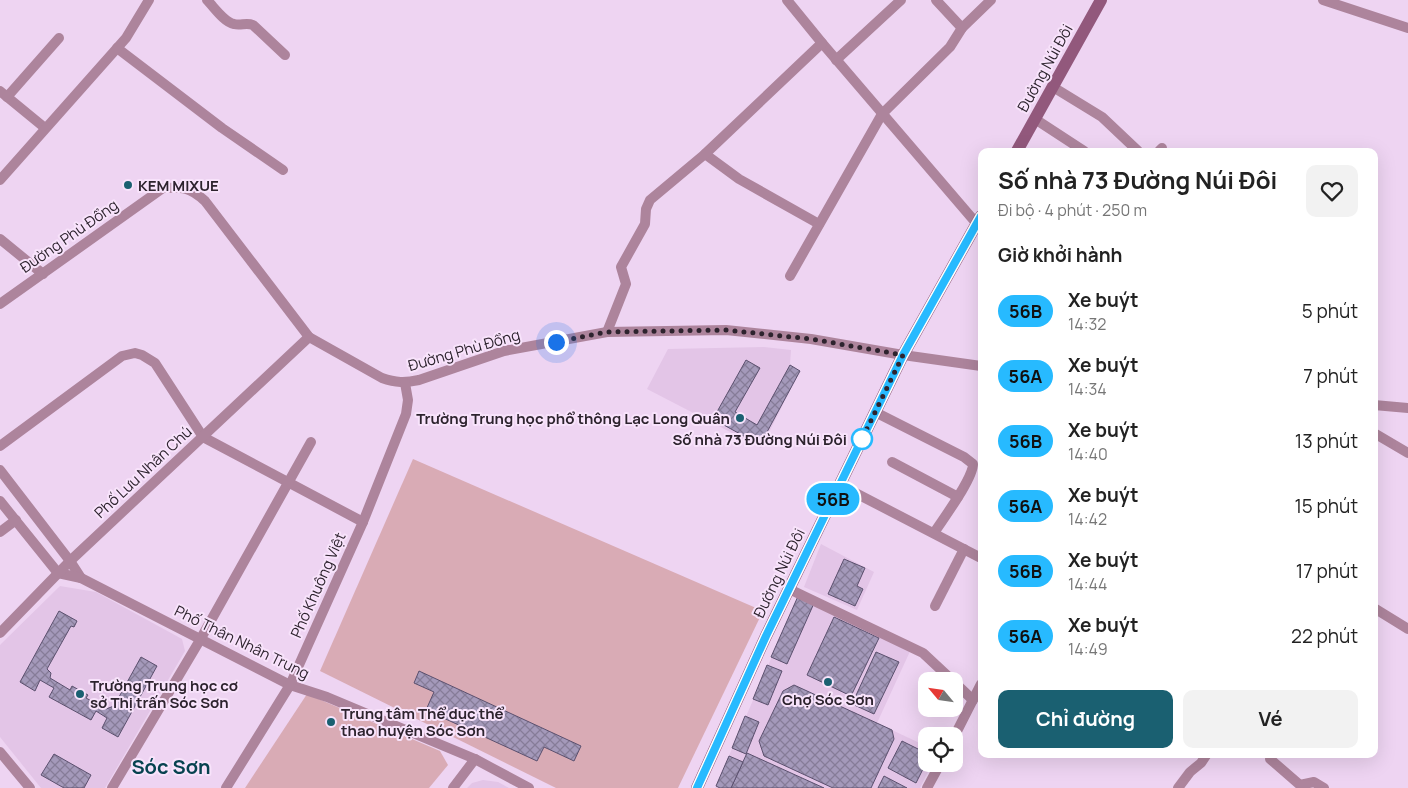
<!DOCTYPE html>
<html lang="vi">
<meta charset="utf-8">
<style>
body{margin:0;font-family:Manrope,sans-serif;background:#f2f2f2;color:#222;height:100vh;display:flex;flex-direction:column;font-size:19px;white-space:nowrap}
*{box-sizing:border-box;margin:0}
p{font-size:16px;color:#767676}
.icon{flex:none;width:28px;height:28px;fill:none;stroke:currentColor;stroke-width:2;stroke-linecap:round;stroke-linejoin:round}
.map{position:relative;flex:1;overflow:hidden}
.sheet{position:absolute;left:978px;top:148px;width:400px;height:610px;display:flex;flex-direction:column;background:#fff;border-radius:10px;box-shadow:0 5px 20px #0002}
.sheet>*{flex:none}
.badge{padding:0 10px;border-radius:16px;font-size:18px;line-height:32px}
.needle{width:32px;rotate:299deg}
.buttons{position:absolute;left:918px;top:672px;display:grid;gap:10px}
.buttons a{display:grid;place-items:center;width:45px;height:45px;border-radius:10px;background:#fff;box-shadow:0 5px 20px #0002;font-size:25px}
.you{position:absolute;width:25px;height:25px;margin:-12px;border:4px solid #fff;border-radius:50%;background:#1a73e8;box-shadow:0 0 0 8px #1a73e833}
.map>.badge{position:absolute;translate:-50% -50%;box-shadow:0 0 0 2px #fff}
h2{padding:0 20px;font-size:19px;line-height:45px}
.round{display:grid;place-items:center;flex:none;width:52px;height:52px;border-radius:10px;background:#f2f2f2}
.head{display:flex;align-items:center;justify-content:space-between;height:85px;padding:0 20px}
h1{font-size:24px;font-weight:700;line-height:38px}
.primary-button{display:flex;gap:10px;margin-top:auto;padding:10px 20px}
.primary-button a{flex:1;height:58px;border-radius:10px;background:#1a6071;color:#fff;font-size:20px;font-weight:700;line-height:58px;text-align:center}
.primary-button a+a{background:#f2f2f2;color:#222}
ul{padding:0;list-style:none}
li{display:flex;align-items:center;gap:15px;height:65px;padding:0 20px}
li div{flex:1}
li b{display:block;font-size:19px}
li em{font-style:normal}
li .badge{min-width:55px;font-weight:700;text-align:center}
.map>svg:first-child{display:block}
</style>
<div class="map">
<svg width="1408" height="788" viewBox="0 0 1408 788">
<defs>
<pattern id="building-cross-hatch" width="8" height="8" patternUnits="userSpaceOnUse" patternTransform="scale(1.25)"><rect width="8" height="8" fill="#a499ba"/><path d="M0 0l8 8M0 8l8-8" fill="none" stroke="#867c98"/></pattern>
</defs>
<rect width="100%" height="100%" fill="#eed4f2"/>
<g fill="#e3c5e7">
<polygon points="764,347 791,350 790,365 800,371 761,448 647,389 668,349"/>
<polygon points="821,544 874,572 857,610 804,587"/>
<polygon points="60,586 96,592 182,639 185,651 105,788 41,788 0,737 0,645"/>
<polygon points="799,594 912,647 877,723 926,746 926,764 932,764 920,788 715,788"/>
<polygon points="483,780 498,782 509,788 467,788 472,783"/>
</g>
<g fill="#d9abb5">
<polygon points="413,459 763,611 678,788 556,788 320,671"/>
<polygon points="307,694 440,751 448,765 429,788 245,788"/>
</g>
<g fill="url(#building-cross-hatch)" stroke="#5b506e">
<polygon points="746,360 760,368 735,412 757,425 790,365 800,371 760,445 713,419"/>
<polygon points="844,559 865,568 857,586 863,589 855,606 828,594"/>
<polygon points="799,594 815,601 787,664 771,657"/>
<polygon points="59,611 77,621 74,627 71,626 47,669 51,673 50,678 70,690 72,686 88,695 86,698 106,709 114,706 141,657 157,666 118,737 102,728 107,718 96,711 91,720 49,697 54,688 40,680 35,691 20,682"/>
<polygon points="834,617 879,638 851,696 807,675"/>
<polygon points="876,652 899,662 874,714 852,704"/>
<polygon points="767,665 782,671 768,705 753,699"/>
<polygon points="419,671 581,746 574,761 544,747 537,761 426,710 434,692 414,683"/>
<polygon points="794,685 892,730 894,739 871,788 833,788 764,756 759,741 783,691"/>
<polygon points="745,716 759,722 746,754 732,748"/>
<polygon points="902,741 926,753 926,763 916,783 888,768"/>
<polygon points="747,753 824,788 731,788"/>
<polygon points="54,754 91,775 84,788 64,788 41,775"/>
<polygon points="729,756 743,762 731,788 720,788 716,786"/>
<polygon points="884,776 907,788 878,788"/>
</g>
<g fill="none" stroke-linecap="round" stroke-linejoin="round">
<g stroke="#ad849c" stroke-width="10">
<path d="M207 0C214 7 224 22 234 24 241 26 246 22 253 25L285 55"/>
<polyline points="787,0 822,43 977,224"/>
<polyline points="936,0 962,28"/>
<polyline points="1323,0 1408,28"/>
<polyline points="117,48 222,128 283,170"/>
<polyline points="836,60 901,0"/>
<polyline points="1053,87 1102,117 1138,151"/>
<polyline points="0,91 45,128"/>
<polyline points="7,97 59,38"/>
<polyline points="1035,119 1084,151"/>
<polyline points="1159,151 1162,148"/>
<polyline points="705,154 739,179 819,224"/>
<polyline points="0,180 126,38 149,0"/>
<polyline points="0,239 43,274"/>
<polyline points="790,276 882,114 950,47 962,28 991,0"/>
<path d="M0 304 163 188C183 187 190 187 205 201L309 337 382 378C396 383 405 383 419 380L504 351 607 332 726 330 811 339 903 355 981 366"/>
<polyline points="607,332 626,284 621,267 645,224 646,209 650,200 705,154 822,43"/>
<polyline points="1374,405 1408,408"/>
<path d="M875 412 964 457 973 464C973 479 943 519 934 533"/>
<polyline points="1374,433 1408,453"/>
<polyline points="0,446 122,356 135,353 142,355 155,363 203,437 363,522"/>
<polyline points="892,462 958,497"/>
<polyline points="0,470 70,561 81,578"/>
<polyline points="840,485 981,558"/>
<polyline points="0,501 58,573 81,578 290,685 327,697 475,759 529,788"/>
<polyline points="0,532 16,520"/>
<polyline points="789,589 923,653 953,681"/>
<polyline points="935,606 964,549"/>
<polyline points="1374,608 1408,629"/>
<polyline points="0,633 70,561 309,337"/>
<polyline points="954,682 973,700"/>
<polyline points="954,737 981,684"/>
<polyline points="0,752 30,788"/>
<polyline points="1270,759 1300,785 1314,782 1324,788"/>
<polyline points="112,788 200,640 311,442"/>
<polyline points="226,788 290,685 363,522 406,414 408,400 405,383"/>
<polyline points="453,788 475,759"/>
<polyline points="927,788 940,764"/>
<polyline points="1178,788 1190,772 1201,763 1207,754"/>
</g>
<g stroke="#92587c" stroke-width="12">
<polyline points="1017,151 1101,0"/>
<polyline points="697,788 766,636 903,355 981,216"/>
</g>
</g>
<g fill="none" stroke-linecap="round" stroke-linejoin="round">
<defs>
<polyline id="line" points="697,788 766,636 903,355 981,216"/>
</defs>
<use href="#line" stroke="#fff" stroke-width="11"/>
<use href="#line" stroke="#27baff" stroke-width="8"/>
<polyline stroke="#2d232e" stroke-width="5" stroke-dasharray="0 9" points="556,342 607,332 726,330 811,339 903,355 861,441 862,439"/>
</g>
<g fill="#1a6071" stroke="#f8e3fb" stroke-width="2">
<circle cx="128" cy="185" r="5"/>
<circle cx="740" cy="418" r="5"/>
<circle cx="828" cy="682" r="5"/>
<circle cx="80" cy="694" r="5"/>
<circle cx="331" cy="722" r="5"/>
</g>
<circle fill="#fff" stroke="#27baff" stroke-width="2.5" cx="862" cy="439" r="10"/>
<g text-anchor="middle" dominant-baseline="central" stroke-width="4" stroke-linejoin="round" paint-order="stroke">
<g font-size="15" fill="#2d232e" stroke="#f8e3fb">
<text transform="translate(1045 68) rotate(-61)">Đường Núi Đôi</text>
<text transform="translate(69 236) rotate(-35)">Đường Phù Đổng</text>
<text transform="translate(464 350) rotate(-16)">Đường Phù Đổng</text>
<text transform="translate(143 472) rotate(-43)">Phố Lưu Nhân Chú</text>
<text transform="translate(779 573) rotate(-64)">Đường Núi Đôi</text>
<text transform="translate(318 585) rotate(-66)">Phố Khuông Việt</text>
<text transform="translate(242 642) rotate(26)">Phố Thân Nhân Trung</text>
</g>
<g font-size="15" font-weight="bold" fill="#2d232e" stroke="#f8e3fb" text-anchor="start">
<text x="138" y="185">KEM MIXUE</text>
<text x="730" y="418" text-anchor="end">Trường Trung học phổ thông Lạc Long Quân</text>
<text x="90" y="685">Trường Trung học cơ<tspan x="90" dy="17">sở Thị trấn Sóc Sơn</tspan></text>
<text x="828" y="699" text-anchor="middle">Chợ Sóc Sơn</text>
<text x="341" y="713">Trung tâm Thể dục thể<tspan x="341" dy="17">thao huyện Sóc Sơn</tspan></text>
</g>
<g font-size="15" font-weight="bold" fill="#2d232e" stroke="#f8e3fb" text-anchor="end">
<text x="847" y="439">Số nhà 73 Đường Núi Đôi</text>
</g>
<g font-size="20" font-weight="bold" fill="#074250" stroke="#f8e3fb">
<text x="171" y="766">Sóc Sơn</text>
</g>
</g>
</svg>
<div class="buttons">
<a><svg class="needle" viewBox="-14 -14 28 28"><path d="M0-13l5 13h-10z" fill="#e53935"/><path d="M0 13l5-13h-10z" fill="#767676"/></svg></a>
<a><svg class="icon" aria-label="locate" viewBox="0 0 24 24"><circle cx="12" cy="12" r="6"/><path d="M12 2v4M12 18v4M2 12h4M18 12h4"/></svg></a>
</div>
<div class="you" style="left:556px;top:342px"></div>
<b class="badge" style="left:833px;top:499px;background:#27baff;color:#111">56B</b>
<section class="sheet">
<div class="head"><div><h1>Số nhà 73 Đường Núi Đôi</h1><p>Đi bộ · 4 phút · 250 m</p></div><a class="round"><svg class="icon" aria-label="heart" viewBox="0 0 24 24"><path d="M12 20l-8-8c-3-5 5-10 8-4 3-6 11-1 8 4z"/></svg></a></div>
<h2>Giờ khởi hành</h2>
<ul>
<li><span class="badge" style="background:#27baff;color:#111">56B</span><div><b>Xe buýt</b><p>14:32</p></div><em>5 phút</em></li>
<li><span class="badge" style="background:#27baff;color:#111">56A</span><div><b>Xe buýt</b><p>14:34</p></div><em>7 phút</em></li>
<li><span class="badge" style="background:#27baff;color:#111">56B</span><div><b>Xe buýt</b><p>14:40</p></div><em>13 phút</em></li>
<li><span class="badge" style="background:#27baff;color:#111">56A</span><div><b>Xe buýt</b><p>14:42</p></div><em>15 phút</em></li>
<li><span class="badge" style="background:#27baff;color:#111">56B</span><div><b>Xe buýt</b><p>14:44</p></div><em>17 phút</em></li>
<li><span class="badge" style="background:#27baff;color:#111">56A</span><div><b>Xe buýt</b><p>14:49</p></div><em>22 phút</em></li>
</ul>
<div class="primary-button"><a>Chỉ đường</a><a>Vé</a></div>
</section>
</div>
